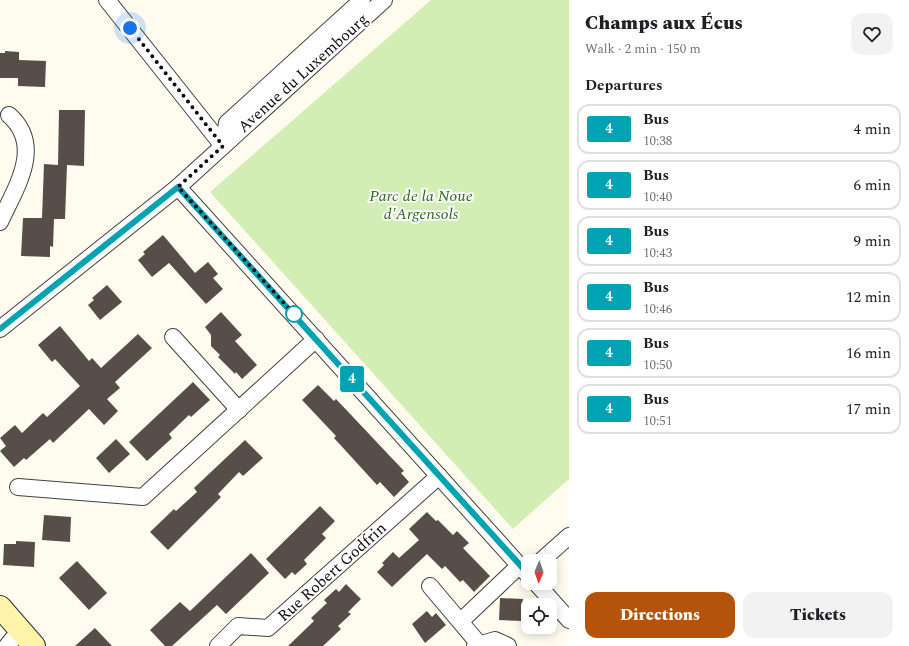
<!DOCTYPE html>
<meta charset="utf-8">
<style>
body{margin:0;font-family:Spectral,serif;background:#f2f2f2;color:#202124;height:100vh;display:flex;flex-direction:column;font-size:15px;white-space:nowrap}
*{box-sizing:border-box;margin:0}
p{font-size:13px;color:#757577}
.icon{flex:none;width:22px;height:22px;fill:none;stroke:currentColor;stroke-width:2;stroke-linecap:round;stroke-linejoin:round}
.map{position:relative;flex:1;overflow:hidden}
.panel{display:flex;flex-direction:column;background:#fff;width:340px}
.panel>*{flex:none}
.badge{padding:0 8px;border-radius:3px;font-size:14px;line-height:26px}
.needle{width:26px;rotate:182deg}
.buttons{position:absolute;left:521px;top:554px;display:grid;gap:8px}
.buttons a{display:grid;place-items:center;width:36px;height:36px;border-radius:8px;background:#fff;box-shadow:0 2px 10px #0003;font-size:20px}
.you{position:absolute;width:20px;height:20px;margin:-10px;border:3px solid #fff;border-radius:50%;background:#1a73e8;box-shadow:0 0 0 6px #1a73e833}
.map>.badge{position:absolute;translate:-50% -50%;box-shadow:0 0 0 2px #fff}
h2{padding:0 16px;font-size:15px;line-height:36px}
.round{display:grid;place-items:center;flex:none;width:42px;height:42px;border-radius:12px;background:#f2f2f2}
.summary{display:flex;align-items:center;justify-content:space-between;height:68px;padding:0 16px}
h1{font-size:19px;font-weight:800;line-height:30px}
.primary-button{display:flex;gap:8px;margin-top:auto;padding:8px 16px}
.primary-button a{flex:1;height:46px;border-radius:12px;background:#b45309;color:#fff;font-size:16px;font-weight:800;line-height:46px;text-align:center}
.primary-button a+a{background:#f2f2f2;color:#202124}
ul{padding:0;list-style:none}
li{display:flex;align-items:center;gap:12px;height:50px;margin:0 8px 6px;padding:0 8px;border:2px solid #e0e0e0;border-radius:12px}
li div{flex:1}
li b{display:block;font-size:15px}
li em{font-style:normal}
li .badge{min-width:44px;font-weight:700;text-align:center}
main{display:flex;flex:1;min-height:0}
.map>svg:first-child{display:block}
</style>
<main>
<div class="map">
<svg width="569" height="646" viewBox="0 0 569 646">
<rect width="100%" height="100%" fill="#fffcef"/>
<polygon fill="#d3eeb4" points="431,0 569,0 569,479 513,529 210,192"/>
<g fill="#584e49">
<polygon points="5,51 19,52 19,60 46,61 45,87 18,86 18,78 0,78 0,53 5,53"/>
<polygon points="59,110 85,110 84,166 67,165 65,219 54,219 53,247 50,246 50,257 21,256 23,218 42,218 44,164 58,165"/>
<polygon points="163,235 195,273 208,262 218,274 213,278 223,289 206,304 169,263 152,277 138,260 145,254 143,252"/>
<polygon points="107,285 122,302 100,320 88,305 94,300 92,298"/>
<polygon points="221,312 242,335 235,341 257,365 242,379 236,372 235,374 218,357 220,355 211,346 211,335 205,327"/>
<polygon points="60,326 89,361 92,358 101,368 138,334 152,348 115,382 120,388 107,399 118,411 104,425 89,409 53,443 50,439 26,460 24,458 14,467 0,451 6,446 0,438 15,425 22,433 43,413 47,417 80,386 55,359 52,362 38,345"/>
<polygon points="193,382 210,400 191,417 189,415 169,434 172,438 147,461 129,442"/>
<polygon points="318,385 334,401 336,399 404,471 401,473 409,482 394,497 380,482 377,485 334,438 336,436 302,400"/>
<polygon points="116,439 130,454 109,473 96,458"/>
<polygon points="245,440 263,458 243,476 239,472 218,494 221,497 168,550 150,532 174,509 176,511 197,492 194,488"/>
<polygon points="320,506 335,521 322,534 326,538 304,560 307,564 295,575 292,572 285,579 266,559"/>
<polygon points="427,512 436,521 438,520 453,535 457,531 469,543 463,548 490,576 474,592 463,580 460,582 445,566 442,569 427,554 392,587 377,572 384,565 382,563 393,552 399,558 419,540 409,529"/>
<polygon points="44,515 71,517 70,542 42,540"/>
<polygon points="16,541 35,542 34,567 3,565 4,544 16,544"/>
<polygon points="251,553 269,573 226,614 217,605 172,646 165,646 150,630 180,602 190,611"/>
<polygon points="77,561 107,593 89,610 59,578"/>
<polygon points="346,584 361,599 348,612 351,614 338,626 341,629 323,646 288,646 314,621 311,618 327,603 324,600 336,589 339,592"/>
<polygon points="500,598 523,599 522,621 499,620"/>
<polygon points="427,611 432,617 436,613 446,625 425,643 412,624"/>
<polygon points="95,628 112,646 75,646"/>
</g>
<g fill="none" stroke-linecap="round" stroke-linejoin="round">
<defs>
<g id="minor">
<polyline points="107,0 223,146"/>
<polyline points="223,146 227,123 362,0"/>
<polyline points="178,187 528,575"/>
<path d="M0 222C16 187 44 146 9 115"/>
<polyline points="0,329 178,187 384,0"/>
<polyline points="173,337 239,410"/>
<polyline points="18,487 143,497 316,339"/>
<polyline points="541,561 569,536"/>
<polyline points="536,583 569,620"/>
<polyline points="430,586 479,644"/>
<polyline points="461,621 520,565"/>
<polyline points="7,646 20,630"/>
<polyline points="218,646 238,626 268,628 439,476"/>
<polyline points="475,646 495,640 508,646"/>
</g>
<polyline id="secondary" points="0,607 34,646"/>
</defs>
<use href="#minor" stroke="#414141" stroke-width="18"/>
<use href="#secondary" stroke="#303030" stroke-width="24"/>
<use href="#minor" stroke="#fff" stroke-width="16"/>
<use href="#secondary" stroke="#fff4aa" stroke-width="22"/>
</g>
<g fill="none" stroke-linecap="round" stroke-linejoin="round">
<defs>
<polyline id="line" points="0,329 178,187 520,565 527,573 528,572"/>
</defs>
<use href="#line" stroke="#fff" stroke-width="9"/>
<use href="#line" stroke="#00a3b4" stroke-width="6"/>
<polyline stroke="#0e0e0e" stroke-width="4" stroke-dasharray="0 7.2" points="130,28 223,146 178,187 294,314"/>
</g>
<circle fill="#fff" stroke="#00a3b4" stroke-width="2" cx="294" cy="314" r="8"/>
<g text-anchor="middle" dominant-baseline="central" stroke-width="4" stroke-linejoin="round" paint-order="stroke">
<g font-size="16" fill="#0e0e0e" stroke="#fff">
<text transform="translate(303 73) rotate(-42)">Avenue du Luxembourg</text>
<text transform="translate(332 572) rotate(-42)">Rue Robert Godfrin</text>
</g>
<g font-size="16" font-style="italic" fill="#2a6c17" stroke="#fff">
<text x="421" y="196">Parc de la Noue<tspan x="421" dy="18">d'Argensols</tspan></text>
</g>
</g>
</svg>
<div class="buttons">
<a><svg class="needle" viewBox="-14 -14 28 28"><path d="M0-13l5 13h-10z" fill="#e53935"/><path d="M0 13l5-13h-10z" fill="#757577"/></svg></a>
<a><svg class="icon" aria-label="locate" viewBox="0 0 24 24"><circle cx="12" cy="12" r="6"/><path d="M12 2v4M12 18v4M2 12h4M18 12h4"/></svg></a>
</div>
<div class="you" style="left:130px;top:28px"></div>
<b class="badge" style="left:352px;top:379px;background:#00a3b4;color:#fff">4</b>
</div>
<section class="panel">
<div class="summary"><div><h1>Champs aux Écus</h1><p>Walk · 2 min · 150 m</p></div><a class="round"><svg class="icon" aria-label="heart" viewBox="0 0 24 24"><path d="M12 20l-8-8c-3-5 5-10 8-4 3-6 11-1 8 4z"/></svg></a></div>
<h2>Departures</h2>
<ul>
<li><span class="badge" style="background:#00a3b4;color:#fff">4</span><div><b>Bus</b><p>10:38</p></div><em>4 min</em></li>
<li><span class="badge" style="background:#00a3b4;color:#fff">4</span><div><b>Bus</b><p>10:40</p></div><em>6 min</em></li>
<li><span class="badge" style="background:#00a3b4;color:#fff">4</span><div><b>Bus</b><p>10:43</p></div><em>9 min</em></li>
<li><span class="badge" style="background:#00a3b4;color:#fff">4</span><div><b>Bus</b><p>10:46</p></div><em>12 min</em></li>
<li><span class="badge" style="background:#00a3b4;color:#fff">4</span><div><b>Bus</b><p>10:50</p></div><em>16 min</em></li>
<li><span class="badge" style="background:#00a3b4;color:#fff">4</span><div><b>Bus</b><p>10:51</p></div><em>17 min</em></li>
</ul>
<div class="primary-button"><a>Directions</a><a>Tickets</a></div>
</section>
</main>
